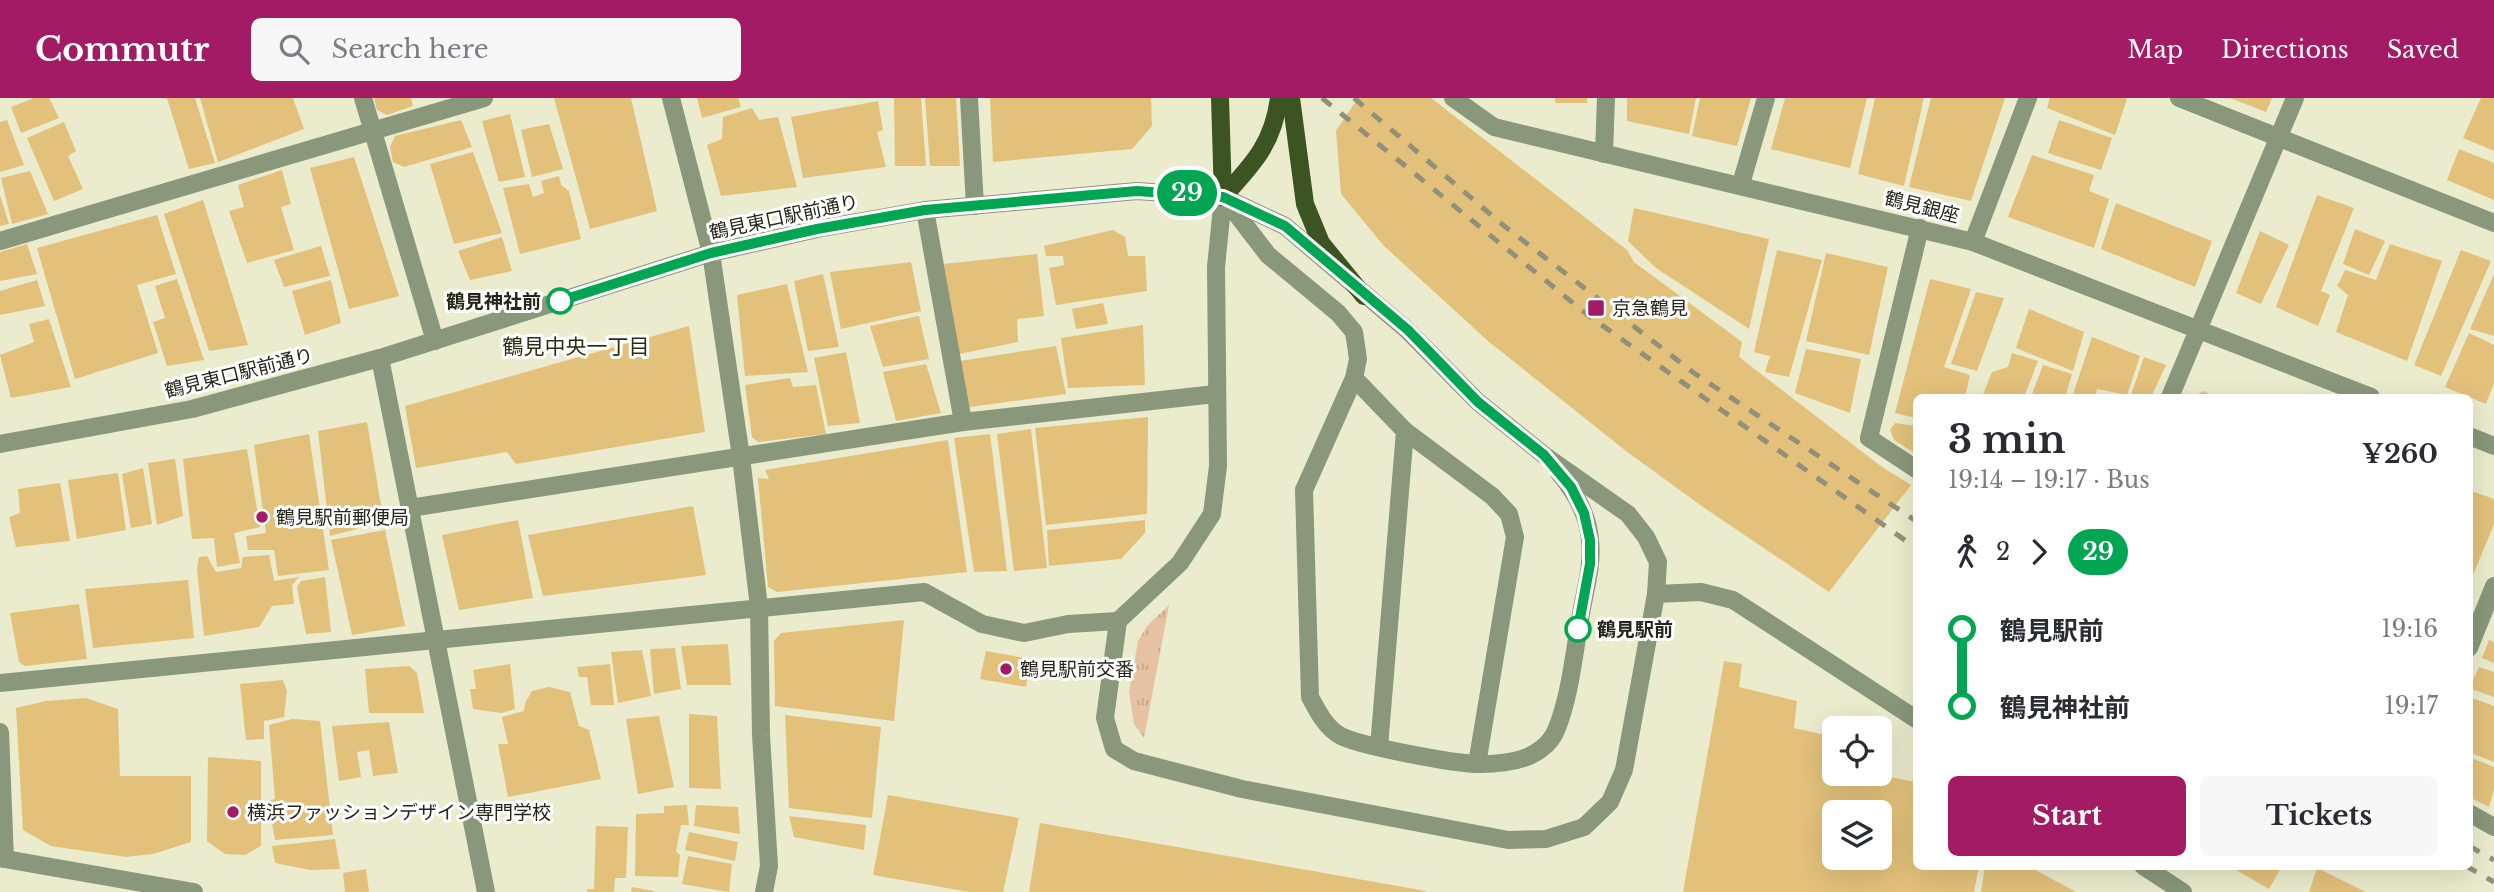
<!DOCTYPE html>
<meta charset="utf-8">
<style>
body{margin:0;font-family:"Libre Baskerville","Noto Sans JP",serif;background:#f7f7f7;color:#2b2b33;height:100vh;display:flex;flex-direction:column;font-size:26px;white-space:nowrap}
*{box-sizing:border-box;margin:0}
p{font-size:23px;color:#7c7c81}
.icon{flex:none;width:38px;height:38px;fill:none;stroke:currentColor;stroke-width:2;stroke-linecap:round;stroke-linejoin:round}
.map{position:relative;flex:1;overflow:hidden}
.side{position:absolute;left:1913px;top:296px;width:560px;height:476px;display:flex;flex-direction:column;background:#fff;border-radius:10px;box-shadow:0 7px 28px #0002}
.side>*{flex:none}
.badge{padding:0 14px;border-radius:23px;font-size:24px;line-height:46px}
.controls{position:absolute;left:1822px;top:618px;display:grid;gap:14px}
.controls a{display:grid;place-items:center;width:70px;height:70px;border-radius:10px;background:#fff;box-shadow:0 7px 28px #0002;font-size:35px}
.map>.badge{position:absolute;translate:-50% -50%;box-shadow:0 0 0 4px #fff}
.legs{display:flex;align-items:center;gap:10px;height:77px;padding:0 35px;font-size:23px}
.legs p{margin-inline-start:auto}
.head{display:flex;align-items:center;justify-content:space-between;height:119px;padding:0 35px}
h1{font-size:38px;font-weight:700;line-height:52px}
.button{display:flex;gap:14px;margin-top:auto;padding:14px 35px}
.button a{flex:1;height:80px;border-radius:10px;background:#a31a65;color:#fff;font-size:28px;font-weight:700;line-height:80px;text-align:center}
.button a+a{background:#f7f7f7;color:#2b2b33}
ul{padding:0 35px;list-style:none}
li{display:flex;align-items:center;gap:24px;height:77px;font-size:26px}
li i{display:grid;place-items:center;width:10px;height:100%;margin:0 9px;background:currentColor}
li i::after{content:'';width:18px;height:18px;margin:-9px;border:5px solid;border-radius:50%;background:#fff}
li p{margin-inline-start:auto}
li:first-child i{background:linear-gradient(#0000 50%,currentColor 0)}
li:last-child i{background:linear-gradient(currentColor 50%,#0000 0)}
header{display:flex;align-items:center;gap:42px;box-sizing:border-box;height:98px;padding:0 35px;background:#a31a65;color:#fff}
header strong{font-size:33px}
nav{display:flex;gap:38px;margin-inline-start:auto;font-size:24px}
.search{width:490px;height:63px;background:#f7f7f7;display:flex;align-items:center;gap:18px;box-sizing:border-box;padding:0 24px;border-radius:10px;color:#7c7c81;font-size:26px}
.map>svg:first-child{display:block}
</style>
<header>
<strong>Commutr</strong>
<div class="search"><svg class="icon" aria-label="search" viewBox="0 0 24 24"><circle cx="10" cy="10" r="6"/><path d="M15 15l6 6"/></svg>Search here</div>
<nav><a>Map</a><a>Directions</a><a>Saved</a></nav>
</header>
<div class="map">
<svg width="2494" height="794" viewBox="0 0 2494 794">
<defs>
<pattern id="grass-tufts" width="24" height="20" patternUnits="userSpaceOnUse" patternTransform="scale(1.75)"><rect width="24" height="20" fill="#e6c2a3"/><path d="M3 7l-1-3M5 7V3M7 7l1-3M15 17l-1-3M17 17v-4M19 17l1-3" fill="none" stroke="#c5a78c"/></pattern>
</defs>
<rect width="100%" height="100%" fill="#ebebcd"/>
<polygon fill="url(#grass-tufts)" points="1169,507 1144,640 1134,626 1129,594 1138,543 1147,528"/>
<g fill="#e3c17b" fill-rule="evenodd">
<polygon points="34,0 49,0 59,20 21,35 11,9"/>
<polygon points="167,0 195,0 215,65 189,71"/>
<polygon points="200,0 293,0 304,31 218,64"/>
<polygon points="374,0 411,0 413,8 387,17 377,12"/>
<polygon points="554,0 631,0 657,113 590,131"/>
<polygon points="697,0 738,0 741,9 702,20"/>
<polygon points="894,0 921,0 926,68 895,68"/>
<polygon points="925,0 956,0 960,68 930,68"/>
<polygon points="990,0 1151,0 1152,28 1132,51 993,64"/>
<polygon points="1358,0 1431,0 1627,152 1634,164 1742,244 1739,259 1882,369 1911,387 1829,494 1703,409 1626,353 1488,243 1384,148 1341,96 1336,33"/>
<rect x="1555" y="0" width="32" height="5"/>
<polygon points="1627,0 1696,0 1689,36 1627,23"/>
<polygon points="1700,0 1751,0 1737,48 1692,38"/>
<polygon points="1785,0 1867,0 1850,70 1771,51"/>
<polygon points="1875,0 1924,0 1904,88 1858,76"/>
<polygon points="1931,0 2005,0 1971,103 1909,89"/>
<polygon points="2050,0 2124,0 2127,1 2115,37 2047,10"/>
<polygon points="2230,0 2272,0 2266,14"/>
<polygon points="2481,0 2494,0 2494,53 2463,40"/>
<polygon points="878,3 883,32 877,34 886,69 803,80 791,19"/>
<polygon points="752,10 759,22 778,19 797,89 721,98 707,47 722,41 723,19"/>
<polygon points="510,16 525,79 499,84 482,23"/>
<polygon points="7,22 24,67 0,74 0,24"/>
<polygon points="461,22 472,49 404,69 393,64 390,49 395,38"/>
<polygon points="2059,22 2112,40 2101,72 2048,55"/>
<polygon points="64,24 76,53 68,58 83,91 54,103 27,40"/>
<polygon points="549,26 563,71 532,79 521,32"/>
<polygon points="2459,51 2494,65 2494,102 2447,82"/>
<polygon points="473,54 502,135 454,146 430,66"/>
<polygon points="2032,57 2094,77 2089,93 2109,101 2094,150 2008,119"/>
<polygon points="354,59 399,198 349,211 310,70"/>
<polygon points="282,72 291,106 281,109 294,152 247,165 229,113 244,109 238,87"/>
<polygon points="30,73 48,116 12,126 1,80"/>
<polygon points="559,78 561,87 569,93 581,141 520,156 503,90 529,86 533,99 544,95 541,83"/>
<polygon points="0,97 9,126 0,128"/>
<polygon points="2317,97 2354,110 2321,193 2330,197 2318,228 2276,209"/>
<polygon points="203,102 248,247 209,253 164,116"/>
<polygon points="2116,105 2212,143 2195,189 2101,151"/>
<polygon points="1634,110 1769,141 1749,231 1656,170 1628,143"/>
<polygon points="157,117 176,176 137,187 158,255 75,281 37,150"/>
<polygon points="2355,131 2385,143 2369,177 2343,166"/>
<polygon points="1113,132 1125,139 1128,158 1145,158 1147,193 1056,207 1049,170 1064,167 1063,158 1046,158 1044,148"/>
<polygon points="2260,133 2289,147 2261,206 2236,195"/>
<polygon points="502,139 512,173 470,182 458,153"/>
<polygon points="27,146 37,176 0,183 0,154"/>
<polygon points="2390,146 2442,163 2407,263 2336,234 2348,197 2337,188 2345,172 2376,182"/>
<polygon points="321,148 330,178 284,189 274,162"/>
<polygon points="1777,152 1822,162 1789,279 1765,274 1770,258 1754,254"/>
<polygon points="2461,152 2491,163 2441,278 2414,267"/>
<polygon points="1826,155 1888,169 1869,257 1806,243"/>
<polygon points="1037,156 1044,218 1017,221 1018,244 959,256 944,166"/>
<polygon points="911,164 921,213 841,231 830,174"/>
<polygon points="823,176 839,249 808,253 794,183"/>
<polygon points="2494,176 2494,238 2470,231"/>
<polygon points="177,181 204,262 167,268 153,224 165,220 155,188"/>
<polygon points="1930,181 1971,191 1944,269 1970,277 1965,299 1916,299 1916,320 1895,315"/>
<polygon points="37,182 45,208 0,217 0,193"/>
<polygon points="331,182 341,225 305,237 292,193"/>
<polygon points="787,186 808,274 745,278 737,197"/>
<polygon points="1976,194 2004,200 1977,273 1951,266"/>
<polygon points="1103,205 1108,226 1076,231 1072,211"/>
<polygon points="2029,211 2084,234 2073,273 2016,250"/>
<polygon points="919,218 929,261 883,269 870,228"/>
<polygon points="49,221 71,289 11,300 0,257 34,244 29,226"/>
<polygon points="1143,227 1145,287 1068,290 1061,240"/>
<polygon points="689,228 705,334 516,366 507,354 416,370 405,308"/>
<polygon points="2469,235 2494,247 2494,285 2486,306 2445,289"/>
<polygon points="2092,239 2140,258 2127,297 2097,291 2095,299 2072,299"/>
<polygon points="1056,248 1066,296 969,309 960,263"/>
<polygon points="1806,251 1861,261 1850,315 1795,295"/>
<polygon points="846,254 860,325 828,328 814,260"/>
<polygon points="2012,255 2038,263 2024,299 1982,299 1992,274 2008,269"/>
<polygon points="2144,259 2166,267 2151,299 2135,299 2131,297"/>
<polygon points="926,266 941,315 896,323 883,274"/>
<polygon points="2043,267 2072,276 2065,299 2031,299"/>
<polygon points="790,280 793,289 816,287 826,336 758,344 752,339 745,287"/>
<polygon points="2203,293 2217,299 2193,299"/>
<polygon points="1148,319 1147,416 1046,427 1035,330"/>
<polygon points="367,324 381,407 357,415 357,431 330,438 318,333"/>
<polygon points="1895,325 1916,328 1916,356 1894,342 1890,332"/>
<polygon points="1031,331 1047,470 1014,473 997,336"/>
<polygon points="309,336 329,472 278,478 274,452 248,452 246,438 266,435 254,347"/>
<polygon points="990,336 1007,473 974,474 954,340"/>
<polygon points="948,342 967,474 777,494 768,489 758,380 769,381 765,372"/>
<polygon points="247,351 260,429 234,435 240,465 217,469 214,440 192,441 183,361"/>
<polygon points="175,361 183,418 157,427 148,365"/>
<polygon points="143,370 152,426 131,430 122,376"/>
<polygon points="118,375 126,432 77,441 68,382"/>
<polygon points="60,385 70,443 16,449 9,419 20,415 18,391"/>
<polygon points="2469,392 2494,401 2494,426 2469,487"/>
<polygon points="693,408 706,477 543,498 528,437"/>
<polygon points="518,422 533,500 459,512 442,437"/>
<polygon points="1145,422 1145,435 1121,461 1049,468 1047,432"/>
<polygon points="385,432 405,528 352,537 331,442"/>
<polygon points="269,457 274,483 299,479 292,487 294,506 272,508 259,529 204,538 197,471 199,459 207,458 216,474 241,470 243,459"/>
<polygon points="325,479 331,534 306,536 297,489 301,483"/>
<polygon points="188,482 194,540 93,550 85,491"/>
<polygon points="79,506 87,561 25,568 19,564 10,515"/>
<polygon points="904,522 894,623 775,608 774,543 781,535"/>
<polygon points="2489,542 2494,544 2494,565 2482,560"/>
<polygon points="728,546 731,587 687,587 681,548"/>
<polygon points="675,550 681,591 654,596 650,551"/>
<polygon points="642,552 651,598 618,605 611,554"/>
<polygon points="986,553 1030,561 1026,589 980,581"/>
<path d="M1724 563 1742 566 1739 589 1797 603 1794 630 1834 639V676H1874L1916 684V768H1979L1974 794H1683ZM1834 714H1880V760H1834Z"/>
<polygon points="510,566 515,611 501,615 473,611 470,591 476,591 473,572"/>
<polygon points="610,566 614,607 591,607 587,579 579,579 577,569"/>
<polygon points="409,568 417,575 424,615 369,615 365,571"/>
<polygon points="2479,569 2494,574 2494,599 2469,590"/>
<polygon points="283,582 287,593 284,619 264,623 264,641 246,642 240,586"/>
<polygon points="549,589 570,594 579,628 589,632 601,681 508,699 498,646 508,646 502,619 524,613 525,605 532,593"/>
<polygon points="2469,599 2494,608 2494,664 2469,654"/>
<polygon points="86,600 118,611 120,678 191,678 191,744 153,756 126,759 51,748 23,732 16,610 46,603"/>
<polygon points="689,616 717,618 721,691 689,690"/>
<polygon points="785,617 881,629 872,720 789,710"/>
<polygon points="659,618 674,689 638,696 626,621"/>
<polygon points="292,621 320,623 333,737 275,742 268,703 275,701 269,627"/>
<polygon points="389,624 398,675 373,678 369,652 357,654 361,679 339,683 332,628"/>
<polygon points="208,659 261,663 261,748 245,757 225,756 207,743"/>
<polygon points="2469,659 2494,669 2494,691 2489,709 2469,699"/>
<polygon points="888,697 1019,720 1003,794 969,794 873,777"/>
<polygon points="687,707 689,727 681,727 676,753 680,757 678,779 635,778 636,716 664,715 664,708"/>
<polygon points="696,707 738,709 740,736 694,728"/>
<polygon points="789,718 866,727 864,752 794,739"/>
<polygon points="1040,725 1426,793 1426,794 1029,794"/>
<polygon points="596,728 628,729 626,780 615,780 614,794 587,794 587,791 594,791"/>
<polygon points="689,734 738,744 735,763 685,752"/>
<polygon points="335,741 340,771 310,772 275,765 272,748"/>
<polygon points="688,758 732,766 729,794 682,786"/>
<polygon points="1985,768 2028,768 2076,794 1981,794"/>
<polygon points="2229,768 2282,768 2269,791"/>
<polygon points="2317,770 2366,794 2309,794"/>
<polygon points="366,771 369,794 345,794 343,775"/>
<polygon points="632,789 654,793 654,794 631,794"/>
</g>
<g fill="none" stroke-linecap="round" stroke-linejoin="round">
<g stroke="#89977b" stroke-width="18">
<polyline points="363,0 435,243"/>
<polyline points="671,0 711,155 741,359 759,509 761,637 769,768 764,794"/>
<polyline points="969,0 975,108"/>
<polyline points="1453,0 1494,29 1973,144 2371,299"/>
<polyline points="2179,0 2494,125"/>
<polyline points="1604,56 1606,0"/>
<polyline points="1741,86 1766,0"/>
<path d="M1225 101 1268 157 1338 215 1354 234 1358 261 1354 280 1304 392 1310 599C1318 614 1325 628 1339 637 1358 648 1456 666 1480 666 1499 666 1525 664 1541 651 1548 646 1554 638 1557 630 1571 594 1574 554 1581 516 1585 492 1593 466 1590 442 1588 416 1575 394 1559 375"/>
<polyline points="925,112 963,324"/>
<polyline points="0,143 484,0"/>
<polyline points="1973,144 2028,0"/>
<polyline points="380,260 486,794"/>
<polyline points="1354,280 1405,333 1492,398 1509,416 1515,439 1477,666"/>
<polyline points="2170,299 2295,0"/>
<polyline points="2469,338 2494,348"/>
<polyline points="0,346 192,311 380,260 711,155 817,131 925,112 1137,93 1223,99 1285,128 1407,232 1478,304 1544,357 1628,416 1646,439 1658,464 1656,496 1624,672 1610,704 1584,729 1546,741 1508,742 1242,691 1134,663 1114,651 1105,620 1118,523"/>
<polyline points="1916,371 1869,340 1920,130"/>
<polyline points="410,410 963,324 1215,296"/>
<polyline points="1656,496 1701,494 1733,502 1916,621"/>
<polyline points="2469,550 2494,488"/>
<polyline points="0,585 924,494 982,526 1024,535 1068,526 1118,523 1180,465 1212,416 1218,368 1216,169 1223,99"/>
<polyline points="0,634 5,761"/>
<polyline points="1379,649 1405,333"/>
<polyline points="2469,715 2494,729"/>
<polyline points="0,760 194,794"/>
<polyline points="2143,768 2183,794"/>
</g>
<g stroke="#3c5421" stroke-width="18">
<polyline points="1220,0 1223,99"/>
<polyline points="1291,0 1305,106 1321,145 1364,198"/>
<path d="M1223 99C1253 66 1273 46 1279 0"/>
</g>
<g stroke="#90907b" stroke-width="5" stroke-dasharray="12 12" stroke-linecap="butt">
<polyline points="1322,0 1589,218 1916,450"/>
<polyline points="1354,0 1503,127 1694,275 1916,423"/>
<polyline points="2469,748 2494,762"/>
<polyline points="2466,768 2494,784"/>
</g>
</g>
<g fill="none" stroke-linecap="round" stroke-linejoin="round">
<defs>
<polyline id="line-1" points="560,203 711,155 817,131 925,112 1137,93 1223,99 1285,128 1408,232 1478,304 1544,357 1571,389 1584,415 1590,442 1590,466 1578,531"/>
</defs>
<use href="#line-1" stroke="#fff" stroke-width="16"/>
<use href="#line-1" stroke="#00a651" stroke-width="10"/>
</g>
<g fill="#fff" stroke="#00a651" stroke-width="3.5">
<circle cx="560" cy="203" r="12"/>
<circle cx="1578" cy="531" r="12"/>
</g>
<g fill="#a31a65" stroke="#fff" stroke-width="2.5">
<rect x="1587" y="201" width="18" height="18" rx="3.5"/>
<circle cx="262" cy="419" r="7"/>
<circle cx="1006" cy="571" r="7"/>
<circle cx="233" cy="714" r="7"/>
</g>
<g text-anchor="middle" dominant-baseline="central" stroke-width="6" stroke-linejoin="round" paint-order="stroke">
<g font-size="19" fill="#25251a" stroke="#fff">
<text transform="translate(1922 109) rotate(14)">鶴見銀座</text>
<text transform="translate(784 119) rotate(-12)">鶴見東口駅前通り</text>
<text transform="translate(239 275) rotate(-14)">鶴見東口駅前通り</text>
</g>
<g font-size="19" font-weight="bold" fill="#25251a" stroke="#fff" text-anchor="end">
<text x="541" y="203">鶴見神社前</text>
<text x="1597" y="531" text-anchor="start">鶴見駅前</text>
</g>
<g font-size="19" fill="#25251a" stroke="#fff" text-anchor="start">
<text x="1612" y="210">京急鶴見</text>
<text x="276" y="419">鶴見駅前郵便局</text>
<text x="1020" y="571">鶴見駅前交番</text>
<text x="247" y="714">横浜ファッションデザイン専門学校</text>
</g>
<g font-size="21" fill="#2c2c14" stroke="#fff">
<text x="576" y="249">鶴見中央一丁目</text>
</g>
</g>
</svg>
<div class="controls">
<a><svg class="icon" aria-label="locate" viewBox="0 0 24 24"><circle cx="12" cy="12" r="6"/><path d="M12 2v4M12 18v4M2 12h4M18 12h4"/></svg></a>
<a><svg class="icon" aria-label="layers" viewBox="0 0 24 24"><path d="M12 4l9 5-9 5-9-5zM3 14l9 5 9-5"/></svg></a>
</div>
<b class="badge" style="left:1187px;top:95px;background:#00a651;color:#fff">29</b>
<section class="side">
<div class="head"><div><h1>3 min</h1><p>19:14 – 19:17 · Bus</p></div><b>¥260</b></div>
<div class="legs"><svg class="icon" aria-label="walk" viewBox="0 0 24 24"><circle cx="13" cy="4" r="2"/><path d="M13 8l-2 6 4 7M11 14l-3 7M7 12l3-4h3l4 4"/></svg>2<svg class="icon" aria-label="forward" viewBox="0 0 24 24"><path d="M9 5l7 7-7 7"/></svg><b class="badge" style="background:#00a651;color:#fff">29</b></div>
<ul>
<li><i style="color:#00a651"></i><b>鶴見駅前</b><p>19:16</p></li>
<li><i style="color:#00a651"></i><b>鶴見神社前</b><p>19:17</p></li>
</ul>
<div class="button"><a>Start</a><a>Tickets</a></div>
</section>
</div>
